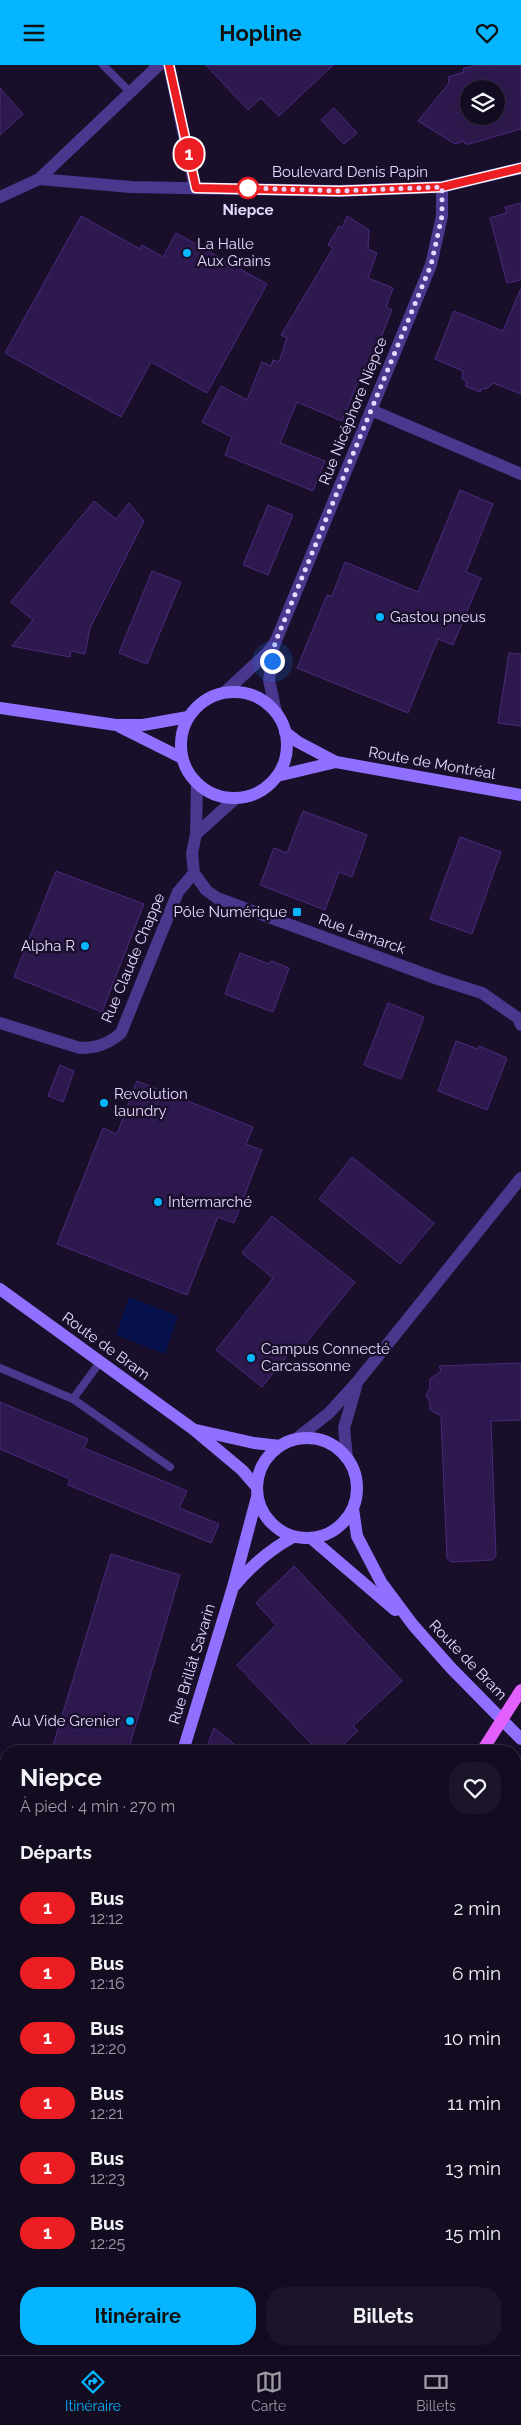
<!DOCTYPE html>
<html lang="fr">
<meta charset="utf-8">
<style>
body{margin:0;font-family:Raleway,sans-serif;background:#1c1429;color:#f1f3f6;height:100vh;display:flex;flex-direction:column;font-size:19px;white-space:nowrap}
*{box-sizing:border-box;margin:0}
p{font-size:16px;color:#9d9ba5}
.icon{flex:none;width:28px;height:28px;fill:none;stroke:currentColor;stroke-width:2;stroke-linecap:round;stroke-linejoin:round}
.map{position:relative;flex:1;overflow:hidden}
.sheet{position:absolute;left:0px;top:1680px;width:521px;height:610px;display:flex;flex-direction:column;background:#130b20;border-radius:20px 20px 0 0;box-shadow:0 5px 20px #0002,0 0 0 1px #322b3e}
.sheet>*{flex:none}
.badge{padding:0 10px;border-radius:16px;font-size:18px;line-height:32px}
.buttons{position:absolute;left:460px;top:15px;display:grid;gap:10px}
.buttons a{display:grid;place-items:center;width:45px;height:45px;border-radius:50%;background:#130b20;box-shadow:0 5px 20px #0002,0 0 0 1px #322b3e;font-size:25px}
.you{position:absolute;width:25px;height:25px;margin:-12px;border:4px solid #fff;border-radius:50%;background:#1a73e8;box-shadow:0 0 0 8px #1a73e833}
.map>.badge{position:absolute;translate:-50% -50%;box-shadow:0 0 0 2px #fff}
h2{padding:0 20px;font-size:19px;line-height:45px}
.round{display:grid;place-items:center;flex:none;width:52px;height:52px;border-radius:20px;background:#1c1429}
.summary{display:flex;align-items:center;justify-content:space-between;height:85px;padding:0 20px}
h1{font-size:24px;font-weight:700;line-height:38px}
.action{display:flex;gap:10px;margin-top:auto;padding:10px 20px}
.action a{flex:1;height:58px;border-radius:20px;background:#05b5ff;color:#111;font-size:20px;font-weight:700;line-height:58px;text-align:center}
.action a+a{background:#1c1429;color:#f1f3f6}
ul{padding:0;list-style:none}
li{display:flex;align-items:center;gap:15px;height:65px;padding:0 20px}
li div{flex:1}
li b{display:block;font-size:19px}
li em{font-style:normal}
li .badge{min-width:55px;font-weight:700;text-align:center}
header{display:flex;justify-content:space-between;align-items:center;height:65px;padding:0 20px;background:#05b5ff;color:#111;font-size:22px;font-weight:700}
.tab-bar{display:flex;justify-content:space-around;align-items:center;height:70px;border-top:1px solid #322b3e;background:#130b20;font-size:14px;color:#9d9ba5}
.tab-bar a{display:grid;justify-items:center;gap:2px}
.tab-bar .current{color:#05b5ff}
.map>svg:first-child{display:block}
</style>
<header><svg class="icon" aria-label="menu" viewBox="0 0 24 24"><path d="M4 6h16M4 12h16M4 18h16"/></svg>Hopline<svg class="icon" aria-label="heart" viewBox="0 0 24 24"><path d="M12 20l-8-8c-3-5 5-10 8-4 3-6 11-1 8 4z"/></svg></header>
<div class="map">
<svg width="521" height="2290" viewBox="0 0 521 2290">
<rect width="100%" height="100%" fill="#190f2b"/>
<polygon fill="#113036" points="521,1904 521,2290 310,2290 312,2284 515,2284 515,1912"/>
<polygon fill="#07124d" points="129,1232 178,1251 165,1289 116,1270"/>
<g fill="#2e194e" stroke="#4a2a7c" fill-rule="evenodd">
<polygon points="206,0 333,0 279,51 261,33 248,45"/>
<path d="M476 0H521V64L469 79H465L464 76 455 79 418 56 449 18 448 12 464 7 463 4ZM469 24H496V51H469Z"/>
<polygon points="0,23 23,49 0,70"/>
<polygon points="334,43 357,68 344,79 321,55"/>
<polygon points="521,138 521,215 507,218 490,153 507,148 505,142"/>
<polygon points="81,151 140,184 142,180 163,192 176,168 267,219 207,328 151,297 121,352 5,288"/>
<polygon points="347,151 369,165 368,184 377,188 368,213 393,223 386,242 392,245 364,316 359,314 342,356 297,337 280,378 325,396 313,426 225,390 232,372 202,357 221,321 247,335 262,297 271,301 273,295 279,297 287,273 281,270 333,183 328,180 339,161 342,163"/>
<polygon points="521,223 521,329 493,318 488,323 481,324 480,327 465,321 467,318 462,313 463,306 435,294 454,246 503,266"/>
<polygon points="460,425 493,439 466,507 481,513 453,580 438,574 408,648 297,603 327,530 332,531 345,497 418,527"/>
<polygon points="94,436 116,454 129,438 144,456 90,563 85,589 71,586 70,592 12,581 33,555 11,537"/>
<polygon points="268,440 293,450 268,510 243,500"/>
<polygon points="152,506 181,517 147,599 119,588"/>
<polygon points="509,588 521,589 521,661 498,658"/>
<polygon points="303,746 367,770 352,812 339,807 325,845 260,820 274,783 287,788"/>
<polygon points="460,772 501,787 472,869 430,854"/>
<polygon points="56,806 144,839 102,947 14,912"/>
<polygon points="240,888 269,899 271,896 289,903 273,947 225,929"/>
<polygon points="388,938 424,952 401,1014 364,1000"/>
<polygon points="456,976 478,984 479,981 507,993 487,1045 438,1026"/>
<polygon points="60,1000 74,1006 63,1037 48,1031"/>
<polygon points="137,1016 253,1062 246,1079 262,1085 234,1158 218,1152 187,1230 57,1179 103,1063 117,1069"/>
<polygon points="352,1092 434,1158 400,1199 319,1134"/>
<polygon points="272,1151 355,1217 302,1283 293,1284 262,1322 216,1285 273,1213 242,1188"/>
<polygon points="521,1298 521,1355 491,1356 496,1491 492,1495 451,1497 447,1493 441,1351 430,1345 430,1338 426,1330 430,1323 430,1314 441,1306 439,1301"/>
<polygon points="0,1337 88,1374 84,1383 187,1426 179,1443 219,1459 211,1478 68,1420 70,1414 0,1384"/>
<polygon points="111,1489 180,1510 128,1686 60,1686 52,1684"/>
<polygon points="294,1501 402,1616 353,1661 358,1666 336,1686 318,1686 237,1600 276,1560 256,1538"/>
<polygon points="214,1663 243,1686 205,1686"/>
</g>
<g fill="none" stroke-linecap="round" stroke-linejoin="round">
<g stroke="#4b378e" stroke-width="8">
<polyline points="103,0 130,27"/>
<polyline points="100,1297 73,1334 170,1402"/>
<polyline points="0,1303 73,1334"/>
</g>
<g stroke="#4b378e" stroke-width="12">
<polyline points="169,0 195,123"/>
<polyline points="39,114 159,0"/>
<polyline points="0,132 39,114 131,122 339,126 442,122 521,103"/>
<polyline points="371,345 521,409"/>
<polyline points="274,578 269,615 276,647"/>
<polyline points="225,627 267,588 275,578 431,200 442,151 442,122"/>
<polyline points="196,769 236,733"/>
<polyline points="194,808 206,825 217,833 438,914 482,928 518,953 521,960"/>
<path d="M0 958 80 983C97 983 108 979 121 968L178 827 194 808 192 788 196 769 197 718"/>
<polyline points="296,1374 329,1348 358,1316 521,1113"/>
<polyline points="347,1393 344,1363 356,1322"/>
<polyline points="515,1771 521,1753"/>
<polyline points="515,1808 517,1812 515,1847"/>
<polyline points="0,1954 6,1956"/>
<polyline points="0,2264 6,2265"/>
<polyline points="221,2290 223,2284"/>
<polyline points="332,2290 334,2284"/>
</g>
<g stroke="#9070ff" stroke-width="12">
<circle cx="234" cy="680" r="53"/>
<polyline points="0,643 116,660 143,660 188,652"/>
<polyline points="120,662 182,693"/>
<polyline points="285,667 298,677 336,697 521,730"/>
<polyline points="277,711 336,697"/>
<polyline points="0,1224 193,1364 242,1405 256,1421"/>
<polyline points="196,1365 254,1378 280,1381"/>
<circle cx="307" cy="1423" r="50"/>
<polyline points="353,1444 357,1471 381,1517 413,1560 451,1603 521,1674"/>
<polyline points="312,1474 395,1545"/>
<path d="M235 1520C252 1500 269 1485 293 1472"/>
<polyline points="183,1686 233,1522 257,1432"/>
<polyline points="515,1802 521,1795"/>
<polyline points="252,2290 252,2284"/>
<polyline points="280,2290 283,2284"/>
</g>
<polyline stroke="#e360ff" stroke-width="12" points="267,2290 269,2284"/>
<polyline stroke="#e360ff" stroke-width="12" points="482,1686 521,1625"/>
</g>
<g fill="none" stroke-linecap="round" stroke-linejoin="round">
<defs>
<polyline id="line" points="169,0 196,123 340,126 442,122 521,103"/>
</defs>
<use href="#line" stroke="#fff" stroke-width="11"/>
<use href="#line" stroke="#ec1e23" stroke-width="8"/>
<polyline stroke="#e5d9ff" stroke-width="5" stroke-dasharray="0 9" points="248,123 340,126 442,122 442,151 431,200 275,578 272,596"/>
</g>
<circle fill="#fff" stroke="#ec1e23" stroke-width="2.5" cx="248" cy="123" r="10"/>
<g fill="#05b5ff" stroke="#190f2b" stroke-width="2">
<circle cx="187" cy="188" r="5"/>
<circle cx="380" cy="552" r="5"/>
<rect x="292" y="842" width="10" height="10" rx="2.5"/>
<circle cx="85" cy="881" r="5"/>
<circle cx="104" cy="1038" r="5"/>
<circle cx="158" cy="1137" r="5"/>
<circle cx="251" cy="1293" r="5"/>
<circle cx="130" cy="1656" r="5"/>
</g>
<g text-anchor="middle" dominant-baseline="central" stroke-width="5" stroke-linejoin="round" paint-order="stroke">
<g font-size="15" fill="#e5d9ff" stroke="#190f2b">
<text x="350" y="107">Boulevard Denis Papin</text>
<text transform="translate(353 346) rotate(-68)">Rue Nicéphore Niepce</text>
<text transform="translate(432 698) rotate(10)">Route de Montréal</text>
<text transform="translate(362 869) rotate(20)">Rue Lamarck</text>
<text transform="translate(133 893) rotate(-67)">Rue Claude Chappe</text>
<text transform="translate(106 1281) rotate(36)">Route de Bram</text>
<text transform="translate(468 1595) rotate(46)">Route de Bram</text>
<text transform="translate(192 1599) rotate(-73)">Rue Brillât Savarin</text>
</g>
<g font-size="15" font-weight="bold" fill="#e5d9ff" stroke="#190f2b">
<text x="248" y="145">Niepce</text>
</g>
<g font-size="15" fill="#e5d9ff" stroke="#190f2b" text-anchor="start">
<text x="197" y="179">La Halle<tspan x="197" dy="17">Aux Grains</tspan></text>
<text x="390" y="552">Gastou pneus</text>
<text x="287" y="847" text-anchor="end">Pôle Numérique</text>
<text x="75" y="881" text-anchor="end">Alpha R</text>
<text x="114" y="1029">Revolution<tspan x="114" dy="17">laundry</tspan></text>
<text x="168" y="1137">Intermarché</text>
<text x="261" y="1284">Campus Connecté<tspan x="261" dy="17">Carcassonne</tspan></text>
<text x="120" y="1656" text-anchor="end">Au Vide Grenier</text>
</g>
</g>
</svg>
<div class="buttons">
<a><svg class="icon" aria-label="layers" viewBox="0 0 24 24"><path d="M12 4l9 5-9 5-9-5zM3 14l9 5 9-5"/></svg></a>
</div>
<div class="you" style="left:272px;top:596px"></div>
<b class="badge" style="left:189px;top:89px;background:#ec1e23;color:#fff">1</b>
<section class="sheet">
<div class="summary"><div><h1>Niepce</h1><p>À pied · 4 min · 270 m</p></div><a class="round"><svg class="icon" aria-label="heart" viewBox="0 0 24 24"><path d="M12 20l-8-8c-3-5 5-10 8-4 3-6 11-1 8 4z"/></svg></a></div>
<h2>Départs</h2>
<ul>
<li><span class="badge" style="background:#ec1e23;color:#fff">1</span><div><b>Bus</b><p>12:12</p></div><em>2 min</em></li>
<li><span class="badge" style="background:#ec1e23;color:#fff">1</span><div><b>Bus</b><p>12:16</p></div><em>6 min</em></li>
<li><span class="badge" style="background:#ec1e23;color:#fff">1</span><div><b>Bus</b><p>12:20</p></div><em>10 min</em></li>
<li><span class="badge" style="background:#ec1e23;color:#fff">1</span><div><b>Bus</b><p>12:21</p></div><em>11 min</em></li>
<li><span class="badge" style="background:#ec1e23;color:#fff">1</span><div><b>Bus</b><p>12:23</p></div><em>13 min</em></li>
<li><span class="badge" style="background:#ec1e23;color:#fff">1</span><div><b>Bus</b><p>12:25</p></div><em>15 min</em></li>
</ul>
<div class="action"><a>Itinéraire</a><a>Billets</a></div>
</section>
</div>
<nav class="tab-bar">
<a class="current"><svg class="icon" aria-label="directions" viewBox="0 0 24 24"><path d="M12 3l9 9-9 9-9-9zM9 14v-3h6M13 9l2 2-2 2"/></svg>Itinéraire</a>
<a><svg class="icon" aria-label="map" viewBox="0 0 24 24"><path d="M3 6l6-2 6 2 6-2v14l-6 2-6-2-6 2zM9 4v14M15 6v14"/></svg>Carte</a>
<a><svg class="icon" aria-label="tickets" viewBox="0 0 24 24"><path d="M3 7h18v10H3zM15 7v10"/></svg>Billets</a>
</nav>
